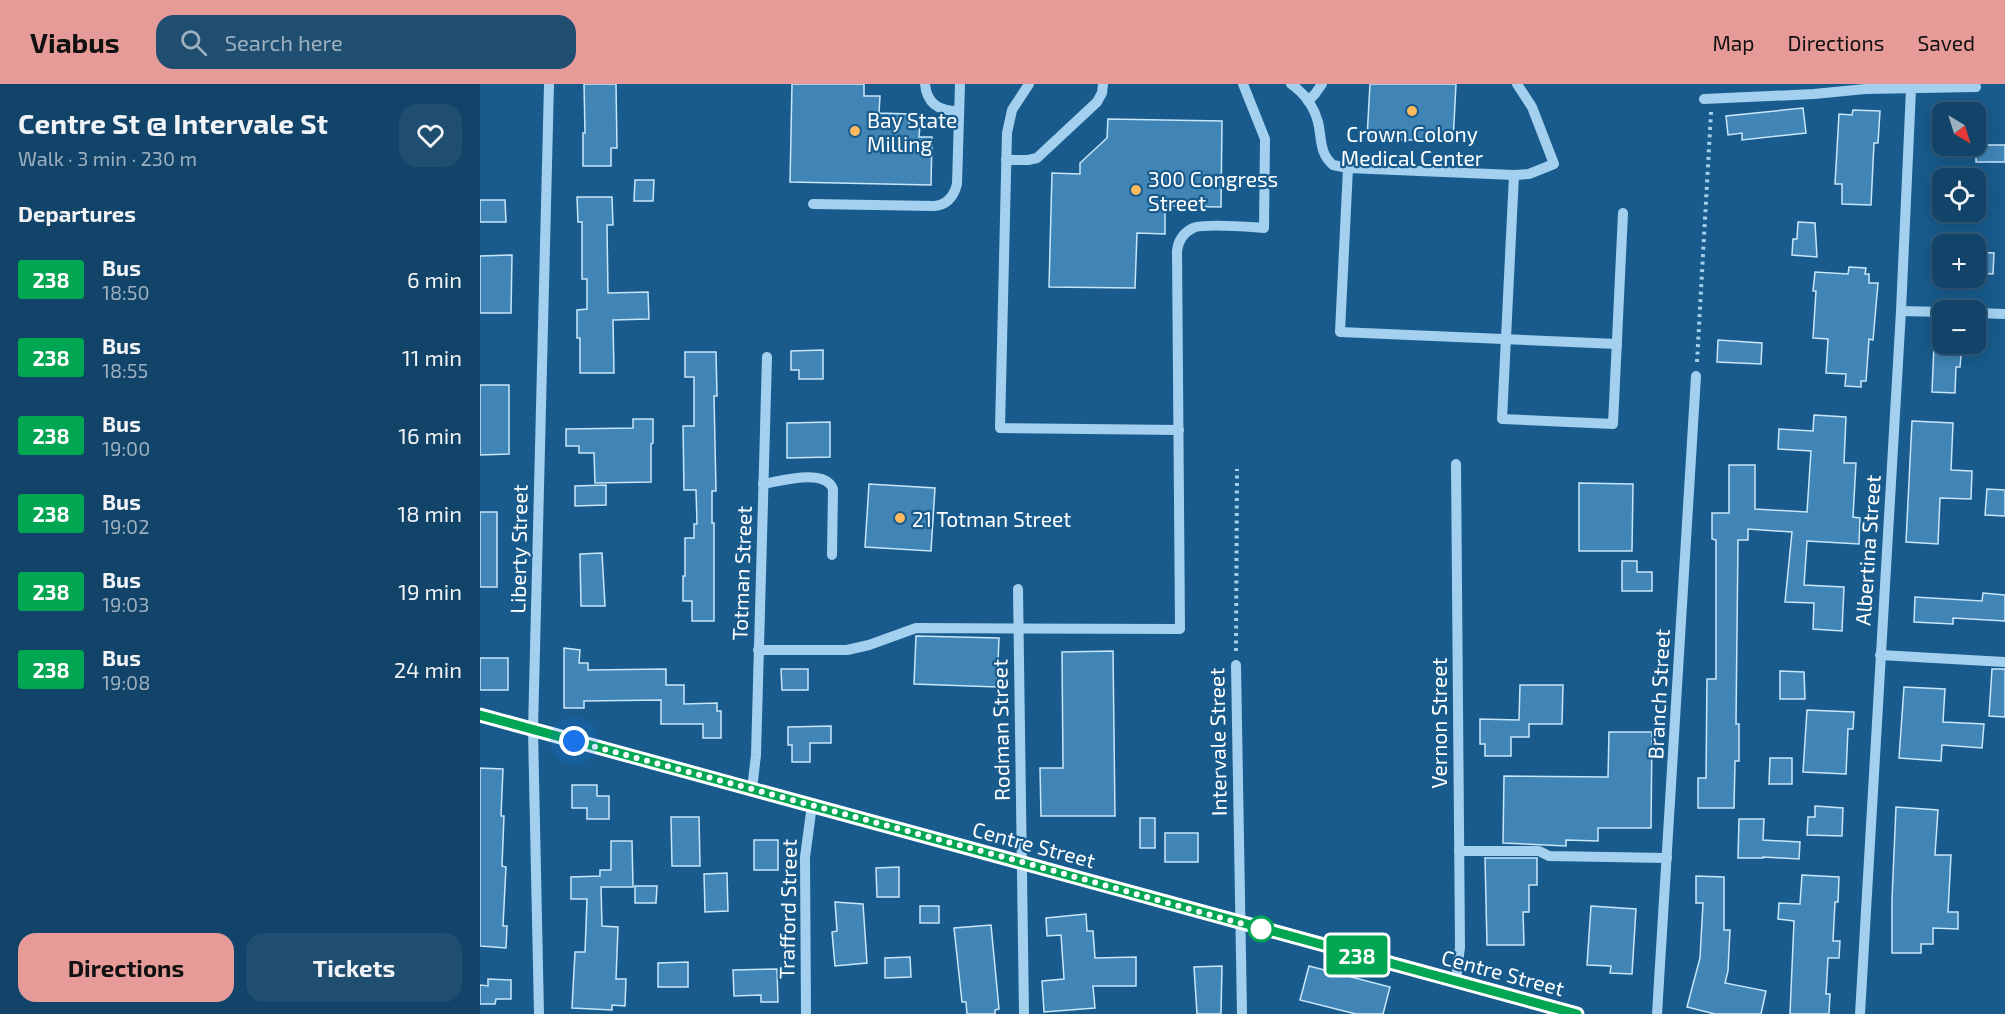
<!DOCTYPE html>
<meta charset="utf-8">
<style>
body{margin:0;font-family:"Exo 2",sans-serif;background:#1f4e71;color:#f1f3f6;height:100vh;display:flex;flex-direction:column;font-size:22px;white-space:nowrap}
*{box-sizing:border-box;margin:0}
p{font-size:20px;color:#9cb0c0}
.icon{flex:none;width:33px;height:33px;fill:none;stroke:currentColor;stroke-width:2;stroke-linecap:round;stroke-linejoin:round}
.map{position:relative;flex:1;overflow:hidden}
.drawer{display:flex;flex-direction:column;background:#124469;width:480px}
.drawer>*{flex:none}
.badge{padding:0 12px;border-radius:4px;font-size:21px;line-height:39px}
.needle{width:39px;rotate:142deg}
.tools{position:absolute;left:1452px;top:18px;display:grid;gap:12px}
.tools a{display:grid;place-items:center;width:54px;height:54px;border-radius:12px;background:#124469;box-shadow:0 3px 15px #0003,0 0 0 2px #315c7d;font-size:30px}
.you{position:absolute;width:30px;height:30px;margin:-15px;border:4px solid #fff;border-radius:50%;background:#1a73e8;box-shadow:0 0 0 9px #1a73e833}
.map>.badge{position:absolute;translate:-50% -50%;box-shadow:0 0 0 3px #fff}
h2{padding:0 18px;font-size:22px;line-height:54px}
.round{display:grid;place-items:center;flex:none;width:63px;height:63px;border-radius:18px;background:#1f4e71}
.head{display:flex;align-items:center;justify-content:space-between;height:102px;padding:0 18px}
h1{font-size:28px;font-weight:700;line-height:45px}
.cta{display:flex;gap:12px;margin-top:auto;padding:12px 18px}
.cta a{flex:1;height:69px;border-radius:18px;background:#e69b98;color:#111;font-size:24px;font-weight:700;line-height:69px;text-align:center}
.cta a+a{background:#1f4e71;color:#f1f3f6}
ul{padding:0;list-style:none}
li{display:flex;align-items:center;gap:18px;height:78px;padding:0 18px}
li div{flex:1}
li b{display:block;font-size:22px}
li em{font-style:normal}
li .badge{min-width:66px;font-weight:700;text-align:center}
header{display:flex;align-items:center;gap:36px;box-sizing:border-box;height:84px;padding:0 30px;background:#e69b98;color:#111}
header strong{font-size:28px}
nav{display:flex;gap:33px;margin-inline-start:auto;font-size:21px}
.search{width:420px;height:54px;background:#1f4e71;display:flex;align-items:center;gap:15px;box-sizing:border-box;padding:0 21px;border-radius:18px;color:#9cb0c0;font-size:22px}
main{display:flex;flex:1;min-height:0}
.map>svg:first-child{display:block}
</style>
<header>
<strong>Viabus</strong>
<div class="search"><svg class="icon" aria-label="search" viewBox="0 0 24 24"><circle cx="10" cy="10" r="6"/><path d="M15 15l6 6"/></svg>Search here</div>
<nav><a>Map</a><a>Directions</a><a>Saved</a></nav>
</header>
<main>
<section class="drawer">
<div class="head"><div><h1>Centre St @ Intervale St</h1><p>Walk · 3 min · 230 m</p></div><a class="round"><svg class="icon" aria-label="heart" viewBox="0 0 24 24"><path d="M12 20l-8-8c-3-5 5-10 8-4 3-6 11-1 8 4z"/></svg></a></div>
<h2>Departures</h2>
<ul>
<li><span class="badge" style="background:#00a651;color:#fff">238</span><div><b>Bus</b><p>18:50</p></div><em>6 min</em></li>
<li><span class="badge" style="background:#00a651;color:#fff">238</span><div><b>Bus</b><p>18:55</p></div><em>11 min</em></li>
<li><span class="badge" style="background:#00a651;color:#fff">238</span><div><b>Bus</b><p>19:00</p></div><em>16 min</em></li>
<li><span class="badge" style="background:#00a651;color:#fff">238</span><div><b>Bus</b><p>19:02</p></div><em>18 min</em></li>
<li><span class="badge" style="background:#00a651;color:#fff">238</span><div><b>Bus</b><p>19:03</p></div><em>19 min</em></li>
<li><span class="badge" style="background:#00a651;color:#fff">238</span><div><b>Bus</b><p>19:08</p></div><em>24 min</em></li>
</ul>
<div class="cta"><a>Directions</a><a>Tickets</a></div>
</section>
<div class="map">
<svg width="1525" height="930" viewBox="0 0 1525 930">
<rect width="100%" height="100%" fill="#185b8c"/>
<g fill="#4085b5" stroke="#c8e6fa" stroke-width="1.5">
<polygon points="104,0 136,0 137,64 131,64 131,82 103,82 103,49 105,49"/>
<polygon points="312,0 384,0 384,12 400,12 399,29 429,30 429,41 440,41 439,53 452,53 451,101 310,98"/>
<polygon points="890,0 976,0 973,58 887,54"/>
<polygon points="1323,24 1326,49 1262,56 1262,49 1248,51 1246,32"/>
<polygon points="1373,26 1400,27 1398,59 1394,59 1391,121 1362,120 1362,100 1355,100 1359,30 1372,31"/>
<polygon points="628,35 742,37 741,123 685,122 685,150 657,149 655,204 569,203 572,89 600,90 600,79 627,54"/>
<rect x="1496" y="61" width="29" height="17"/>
<polygon points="155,96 174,96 173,117 154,117"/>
<polygon points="97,113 132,113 133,141 127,141 128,209 168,208 169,235 133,236 134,289 100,289 100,254 97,254 97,226 107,225 107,195 102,195 102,138 98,138"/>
<polygon points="0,116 25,116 26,138 0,138"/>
<polygon points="1318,138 1335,139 1337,173 1312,171 1313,155 1317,155"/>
<polygon points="1496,168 1514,169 1513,190 1496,189"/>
<polygon points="32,171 31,229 0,229 0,172"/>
<polygon points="1369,183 1386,184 1385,190 1389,190 1389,199 1398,199 1393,256 1389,255 1386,297 1381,297 1381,303 1365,302 1366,290 1346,289 1348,255 1333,254 1336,207 1333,207 1335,188 1368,190"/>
<polygon points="1238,256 1282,259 1281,280 1237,278"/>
<polygon points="1454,260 1482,260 1480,283 1476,283 1475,309 1452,308"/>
<polygon points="343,266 343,295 319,295 319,286 311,286 311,267"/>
<polygon points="205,268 236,268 237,312 234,312 236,407 232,407 232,439 234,439 234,537 212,537 212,517 203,517 203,492 205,492 205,454 214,454 214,440 217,440 216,406 204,406 203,342 214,342 214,293 205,293"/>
<polygon points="0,301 29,301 29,370 0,371"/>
<polygon points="1334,331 1366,333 1364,379 1376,379 1373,433 1380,434 1379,460 1327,457 1324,501 1364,503 1362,547 1333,545 1334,519 1305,518 1312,448 1268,445 1268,456 1258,456 1256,640 1259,640 1259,677 1255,677 1254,724 1218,724 1218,694 1226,694 1227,595 1236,595 1236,456 1232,455 1232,429 1249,429 1249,381 1275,381 1275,425 1327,428 1331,367 1298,365 1299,345 1333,347"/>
<polygon points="153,335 173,335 173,359 171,360 171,398 115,399 114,369 99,369 99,362 86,362 86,345 153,344"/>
<polygon points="1432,337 1473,339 1471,386 1492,387 1491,415 1460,414 1458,460 1426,458"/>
<polygon points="350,338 350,373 307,374 307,339"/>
<polygon points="1099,399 1153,400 1152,467 1099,467"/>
<polygon points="389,400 455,404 451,467 385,463"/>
<polygon points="126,401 126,421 95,422 95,402"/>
<polygon points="1507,405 1525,406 1525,432 1505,431"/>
<rect x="0" y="428" width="17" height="75"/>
<polygon points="122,469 125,522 101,522 100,470"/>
<polygon points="1142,477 1157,477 1157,488 1172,488 1172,507 1142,507"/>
<polygon points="1503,509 1525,511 1525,537 1473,534 1473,540 1434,538 1435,513 1502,517"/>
<polygon points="436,552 519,554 517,603 434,600"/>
<polygon points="84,564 100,566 99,579 108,579 108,586 186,585 186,601 204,601 204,620 237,619 237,627 241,627 241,654 223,654 223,640 181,640 181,616 104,617 104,624 84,624"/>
<polygon points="633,567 635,732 561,732 560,684 583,684 582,568"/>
<rect x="0" y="574" width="28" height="32"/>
<polygon points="301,585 328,585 328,606 302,606"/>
<polygon points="1512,585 1525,585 1525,633 1509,632"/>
<polygon points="1300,587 1324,588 1325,615 1300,615"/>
<polygon points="1040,601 1083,601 1082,640 1049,640 1049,653 1031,653 1031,672 1005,672 1005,660 1000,660 1000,635 1039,636"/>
<polygon points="1424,603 1465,605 1463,638 1504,640 1502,664 1462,661 1461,677 1419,674"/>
<polygon points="1327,626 1374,628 1373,645 1368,645 1366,690 1323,688"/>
<polygon points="351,642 351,659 330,659 330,678 312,678 312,661 308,661 308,643"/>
<polygon points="1129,648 1172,648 1171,744 1118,744 1118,757 1086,756 1086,762 1023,759 1024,692 1128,693"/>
<polygon points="1290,674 1312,674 1312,700 1289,700"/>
<polygon points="0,684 23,685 21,732 24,732 22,782 26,783 23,842 27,842 26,864 0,862"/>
<polygon points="92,701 117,701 117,712 129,712 129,735 107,735 107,724 92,724"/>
<polygon points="1335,722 1363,724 1362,752 1327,751 1328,733 1335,733"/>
<polygon points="1416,723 1458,726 1455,771 1471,771 1468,828 1478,828 1478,845 1453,844 1453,860 1441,860 1441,869 1412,869 1412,815"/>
<polygon points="191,733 219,733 220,782 192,782"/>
<rect x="660" y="734" width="15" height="30"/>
<polygon points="1259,735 1284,735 1283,756 1320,758 1319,775 1283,773 1283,774 1258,774"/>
<rect x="685" y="749" width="33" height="29"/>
<rect x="274" y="756" width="24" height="30"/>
<polygon points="131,757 152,757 153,803 121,803 122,842 138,843 136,895 146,895 145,922 132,921 132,926 92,924 95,868 105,868 107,815 91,815 91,793 120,792 120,786 131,786"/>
<polygon points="1005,774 1057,774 1057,801 1049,801 1049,828 1043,828 1044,861 1007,861"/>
<polygon points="419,783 419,813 397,813 396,784"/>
<polygon points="247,789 248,827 225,828 224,790"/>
<polygon points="1322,791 1359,793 1358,818 1355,818 1353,857 1360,857 1359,874 1348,874 1346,910 1350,910 1349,930 1310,930 1314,837 1298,835 1299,819 1320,820"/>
<polygon points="1216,792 1244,793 1244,846 1250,846 1248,887 1245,899 1286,907 1281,930 1235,930 1207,923 1220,874 1223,819 1216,819"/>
<polygon points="155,802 177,802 176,819 155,819"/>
<polygon points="355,818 383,820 387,879 355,882 352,848 357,847"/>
<rect x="440" y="822" width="19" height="17"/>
<polygon points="1111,822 1156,825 1152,890 1130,889 1131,882 1107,881"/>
<polygon points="606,830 607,847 613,847 615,874 656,873 656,902 613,902 615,924 564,928 562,897 584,895 581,851 567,852 566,834"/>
<polygon points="511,841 519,925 515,926 515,930 487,930 486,918 482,918 474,844"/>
<polygon points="430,873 431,893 405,894 405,874"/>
<polygon points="208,878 208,903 178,903 178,879"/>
<polygon points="742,882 741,930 717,930 714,883"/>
<polygon points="829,882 910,903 903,930 876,930 820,916"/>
<polygon points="297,885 298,918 281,918 281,911 254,912 253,886"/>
<polygon points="8,895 31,896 31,915 16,915 15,920 0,920 0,901 8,902"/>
</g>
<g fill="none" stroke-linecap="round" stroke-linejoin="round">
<g stroke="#a2d0ee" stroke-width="4" stroke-dasharray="3 4.5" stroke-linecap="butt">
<polyline points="1217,278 1231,28"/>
<polyline points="756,567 757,385"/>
</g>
<g stroke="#a2d0ee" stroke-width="10">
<path d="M445 0C447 20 459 27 478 27"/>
<polyline points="549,0 532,26 527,49 520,344 699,346"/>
<path d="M811 0C824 9 834 23 838 38 842 55 839 69 853 81L868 84 1034 91 1049 90 1074 80 1052 23 1037 0"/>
<polyline points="1224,15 1334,10 1385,5 1496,3"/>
<polyline points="828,17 835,10 842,0"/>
<polyline points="526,76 548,76 557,74 617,18 622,9 623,0"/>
<polyline points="868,84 860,248 1137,260"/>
<polyline points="1034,91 1022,335 1133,340 1143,129"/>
<path d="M333 120 454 122C467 121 474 112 477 100L480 0"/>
<polyline points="1421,227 1462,228"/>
<polyline points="1496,229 1525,230"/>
<polyline points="976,380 980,863 976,897"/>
<path d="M283 400C301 397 345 384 353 405L352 471"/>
<polyline points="538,505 544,930"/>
<path d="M278 566H367L389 561 436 544 700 545 697 167C698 157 703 149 713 144 724 139 769 143 784 144L785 55 763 0"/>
<polyline points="1400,571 1525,578"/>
<polyline points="756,581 762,930"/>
<polyline points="272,705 276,671 287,273"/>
<polyline points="979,767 1059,767 1069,772 1187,774"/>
<polyline points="59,930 53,646 69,0"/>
<polyline points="326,930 325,773 332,721"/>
<polyline points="1177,930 1216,292"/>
<polyline points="1380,930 1421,227 1431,5"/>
</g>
<polyline stroke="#eaf5ff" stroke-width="15" points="0,631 1097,930"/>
</g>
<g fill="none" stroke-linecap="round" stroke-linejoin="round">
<defs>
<polyline id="line" points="0,631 1097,930"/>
</defs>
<use href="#line" stroke="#fff" stroke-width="14"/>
<use href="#line" stroke="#00a651" stroke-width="9"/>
<polyline stroke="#fff" stroke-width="6" stroke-dasharray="0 10.8" points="94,657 542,778 781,845"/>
</g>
<g fill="#ffba60" stroke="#185b8c" stroke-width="2">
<circle cx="932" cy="27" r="6"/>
<circle cx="375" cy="47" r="6"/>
<circle cx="656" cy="106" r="6"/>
<circle cx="420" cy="434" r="6"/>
</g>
<circle fill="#fff" stroke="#00a651" stroke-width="3" cx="781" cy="845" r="12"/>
<g text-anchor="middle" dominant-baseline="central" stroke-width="4.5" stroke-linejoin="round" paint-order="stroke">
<g font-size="21" fill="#fff" stroke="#185b8c" text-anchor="start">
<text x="387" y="35">Bay State<tspan x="387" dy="24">Milling</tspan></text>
<text x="932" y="49" text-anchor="middle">Crown Colony<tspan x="932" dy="24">Medical Center</tspan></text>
<text x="668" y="94">300 Congress<tspan x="668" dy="24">Street</tspan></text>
<text x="432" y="434">21 Totman Street</text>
</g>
<g font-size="21" fill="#fff" stroke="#185b8c">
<text transform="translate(38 465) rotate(-89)">Liberty Street</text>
<text transform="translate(1387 466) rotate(-86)">Albertina Street</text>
<text transform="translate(261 489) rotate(-88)">Totman Street</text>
<text transform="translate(1178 610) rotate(-87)">Branch Street</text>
<text transform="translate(958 639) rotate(-90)">Vernon Street</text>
<text transform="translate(520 646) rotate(-91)">Rodman Street</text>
<text transform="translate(737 658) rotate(-91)">Intervale Street</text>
<text transform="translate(554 760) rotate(15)">Centre Street</text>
<text transform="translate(307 825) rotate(-89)">Trafford Street</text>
<text transform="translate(1023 888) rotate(15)">Centre Street</text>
</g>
</g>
</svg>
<div class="tools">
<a><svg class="needle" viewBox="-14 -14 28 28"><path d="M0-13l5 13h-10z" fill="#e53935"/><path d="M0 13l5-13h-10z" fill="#9cb0c0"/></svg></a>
<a><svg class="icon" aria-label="locate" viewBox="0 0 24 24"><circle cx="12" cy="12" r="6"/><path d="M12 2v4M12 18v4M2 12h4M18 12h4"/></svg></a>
<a>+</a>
<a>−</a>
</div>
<div class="you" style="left:94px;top:657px"></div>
<b class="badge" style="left:877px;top:871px;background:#00a651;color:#fff">238</b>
</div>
</main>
